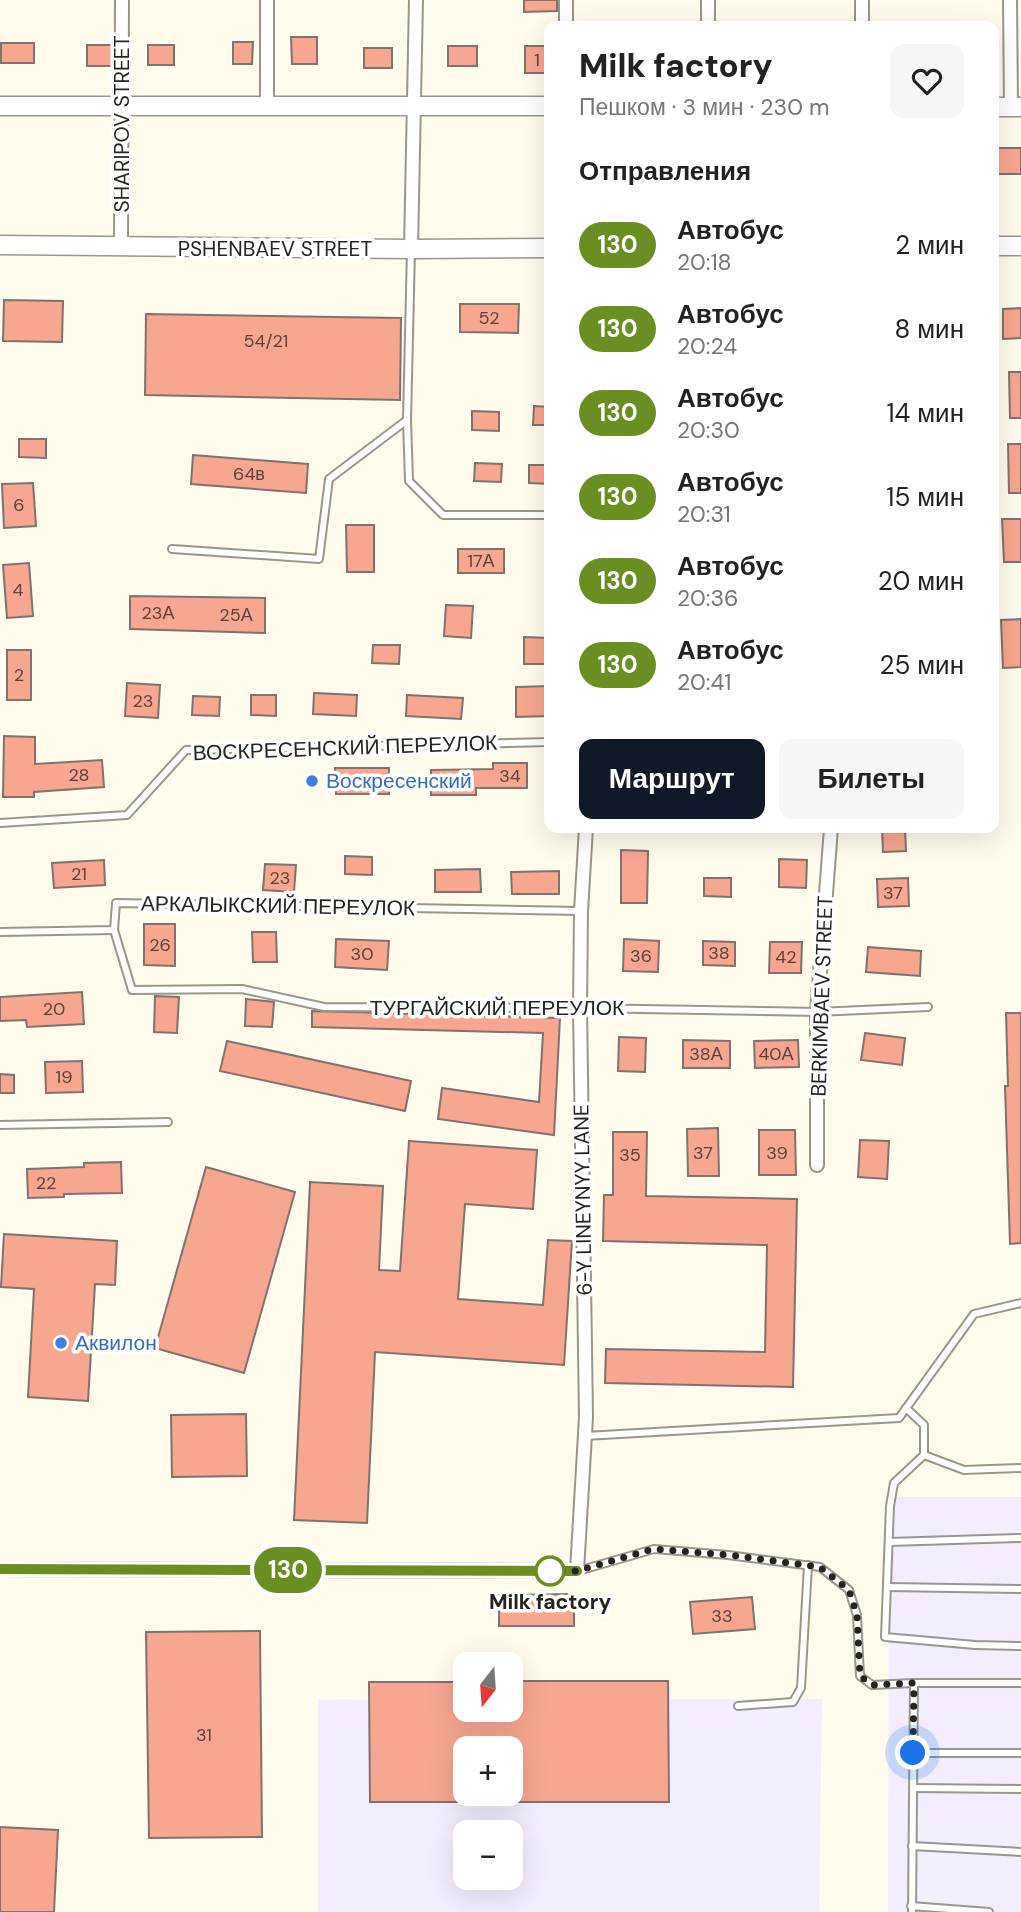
<!DOCTYPE html>
<html lang="ru">
<meta charset="utf-8">
<style>
body{margin:0;font-family:"DM Sans",sans-serif;background:#f6f6f6;color:#222;height:100vh;display:flex;flex-direction:column;font-size:26px;white-space:nowrap}
*{box-sizing:border-box;margin:0}
p{font-size:23px;color:#767676}
.icon{flex:none;width:38px;height:38px;fill:none;stroke:currentColor;stroke-width:2;stroke-linecap:round;stroke-linejoin:round}
.map{position:relative;flex:1;overflow:hidden}
.sheet{position:absolute;left:544px;top:21px;width:455px;height:812px;display:flex;flex-direction:column;background:#fff;border-radius:14px;box-shadow:0 7px 28px #0002}
.sheet>*{flex:none}
.badge{padding:0 14px;border-radius:23px;font-size:24px;line-height:46px}
.needle{width:46px;rotate:197deg}
.fabs{position:absolute;left:453px;top:1652px;display:grid;gap:14px}
.fabs a{display:grid;place-items:center;width:70px;height:70px;border-radius:14px;background:#fff;box-shadow:0 7px 28px #0002;font-size:35px}
.you{position:absolute;width:35px;height:35px;margin:-18px;border:5px solid #fff;border-radius:50%;background:#1a73e8;box-shadow:0 0 0 10px #1a73e833}
.map>.badge{position:absolute;translate:-50% -50%;box-shadow:0 0 0 4px #fff}
h2{padding:0 35px;font-size:26px;line-height:63px}
.round{display:grid;place-items:center;flex:none;width:74px;height:74px;border-radius:14px;background:#f6f6f6}
.summary{display:flex;align-items:center;justify-content:space-between;height:119px;padding:0 35px}
h1{font-size:33px;font-weight:800;line-height:52px}
.button{display:flex;gap:14px;margin-top:auto;padding:14px 35px}
.button a{flex:1;height:80px;border-radius:14px;background:#111827;color:#fff;font-size:28px;font-weight:800;line-height:80px;text-align:center}
.button a+a{background:#f6f6f6;color:#222}
ul{padding:0;list-style:none}
li{display:flex;align-items:center;gap:21px;height:84px;padding:0 35px}
li div{flex:1}
li b{display:block;font-size:26px}
li em{font-style:normal}
li .badge{min-width:77px;font-weight:700;text-align:center}
.map>svg:first-child{display:block}
</style>
<div class="map">
<svg width="1021" height="1912" viewBox="0 0 1021 1912">
<rect width="100%" height="100%" fill="#fffbed"/>
<g fill="#f3edff" fill-rule="evenodd">
<polygon points="889,1497 1021,1497 1021,1912 888,1912"/>
<path d="M511 1685 671 1687V1699H822L819 1912H318V1699L465 1701 466 1710H511ZM466 1748H511V1794H466ZM466 1832H511V1878H466Z"/>
</g>
<g fill="#f7a68f" stroke="#80726e" stroke-width="2">
<polygon points="524,0 557,0 557,11 524,12"/>
<polygon points="291,37 317,37 317,64 292,64"/>
<polygon points="233,42 253,42 252,64 233,64"/>
<rect x="1" y="43" width="33" height="20"/>
<rect x="87" y="45" width="26" height="21"/>
<rect x="148" y="45" width="26" height="20"/>
<rect x="448" y="46" width="29" height="20"/>
<rect x="525" y="46" width="25" height="27"/>
<rect x="364" y="48" width="28" height="20"/>
<rect x="994" y="148" width="27" height="26"/>
<polygon points="4,300 63,301 62,342 3,341"/>
<polygon points="460,304 519,304 518,333 460,332"/>
<polygon points="1021,308 1021,338 1003,339 1003,309"/>
<polygon points="146,314 401,318 400,400 145,395"/>
<polygon points="1009,372 1021,372 1021,418 1010,418"/>
<polygon points="534,406 550,407 550,425 533,425"/>
<polygon points="472,411 499,412 499,431 472,430"/>
<polygon points="19,439 46,439 46,458 19,457"/>
<polygon points="1008,444 1021,444 1021,493 1009,493"/>
<polygon points="193,455 308,464 306,493 191,484"/>
<polygon points="475,463 502,464 501,482 474,481"/>
<polygon points="529,465 550,465 550,484 529,483"/>
<polygon points="33,483 36,526 4,528 2,484"/>
<polygon points="1002,519 1021,519 1021,562 1004,562"/>
<polygon points="346,525 374,525 374,572 347,572"/>
<rect x="458" y="549" width="46" height="24"/>
<polygon points="29,563 33,616 7,618 3,565"/>
<polygon points="130,596 265,598 265,633 130,629"/>
<polygon points="446,605 473,606 471,638 444,636"/>
<polygon points="1021,619 1021,667 1003,668 1001,620"/>
<polygon points="524,637 550,638 550,664 524,664"/>
<polygon points="373,645 400,645 399,664 372,663"/>
<rect x="7" y="650" width="24" height="50"/>
<polygon points="127,683 160,685 158,718 125,716"/>
<polygon points="550,686 550,716 516,717 516,687"/>
<polygon points="314,693 357,695 356,716 313,714"/>
<polygon points="251,695 276,695 276,716 251,715"/>
<polygon points="407,695 463,698 461,719 406,716"/>
<polygon points="193,696 220,697 219,716 192,715"/>
<polygon points="4,736 35,737 35,764 102,760 104,787 34,792 34,797 3,797"/>
<polygon points="493,763 527,763 527,788 476,788 476,795 431,795 431,770 493,769"/>
<polygon points="335,768 389,768 389,794 336,794"/>
<polygon points="882,828 905,828 906,851 883,852"/>
<polygon points="621,850 648,851 647,903 621,903"/>
<polygon points="345,856 372,857 372,875 345,874"/>
<polygon points="779,859 807,860 806,888 779,887"/>
<polygon points="104,860 105,885 54,888 52,863"/>
<polygon points="265,864 296,865 294,892 263,890"/>
<polygon points="480,869 481,892 435,892 435,870"/>
<polygon points="559,871 559,894 512,894 511,872"/>
<polygon points="704,878 731,878 731,897 704,896"/>
<polygon points="908,878 909,906 878,907 877,879"/>
<polygon points="144,924 175,924 175,966 144,965"/>
<polygon points="252,932 276,932 277,962 253,962"/>
<polygon points="336,939 389,941 387,970 335,967"/>
<polygon points="624,939 659,941 658,972 623,971"/>
<polygon points="703,941 735,942 735,966 703,965"/>
<polygon points="770,942 802,942 801,973 769,973"/>
<polygon points="868,947 921,951 920,976 866,972"/>
<polygon points="82,992 84,1024 27,1027 26,1020 0,1021 0,997"/>
<polygon points="155,996 179,997 177,1033 154,1032"/>
<polygon points="246,999 274,1002 272,1027 245,1026"/>
<polygon points="312,1011 560,1018 554,1135 438,1119 442,1088 539,1102 543,1033 312,1027"/>
<polygon points="1006,1013 1021,1013 1021,1243 1010,1244 1005,1086 1008,1086"/>
<polygon points="865,1033 905,1038 902,1065 861,1060"/>
<polygon points="619,1037 646,1038 645,1072 618,1071"/>
<polygon points="683,1040 730,1041 730,1068 683,1068"/>
<polygon points="798,1040 799,1067 755,1068 754,1041"/>
<polygon points="227,1041 411,1081 405,1111 220,1071"/>
<polygon points="82,1061 83,1092 46,1093 45,1062"/>
<polygon points="0,1074 14,1075 14,1093 0,1093"/>
<polygon points="718,1128 719,1176 688,1176 687,1129"/>
<polygon points="759,1130 795,1130 796,1175 759,1175"/>
<polygon points="613,1132 647,1132 646,1196 797,1199 793,1387 605,1383 606,1349 765,1352 767,1245 603,1241 604,1195 613,1195"/>
<polygon points="860,1140 889,1141 887,1179 858,1177"/>
<polygon points="409,1141 537,1150 533,1209 465,1204 458,1299 543,1305 548,1240 572,1241 564,1365 375,1352 367,1523 294,1520 310,1182 383,1186 379,1270 400,1271"/>
<polygon points="121,1162 122,1193 64,1194 64,1197 28,1198 27,1169 84,1167 84,1163"/>
<polygon points="206,1167 295,1192 244,1373 155,1348"/>
<polygon points="4,1234 117,1241 115,1285 95,1284 88,1401 28,1397 34,1289 1,1287"/>
<polygon points="246,1414 247,1476 172,1477 171,1415"/>
<polygon points="574,1594 574,1626 499,1626 499,1595"/>
<polygon points="752,1597 755,1629 693,1634 690,1602"/>
<polygon points="260,1631 262,1837 149,1838 146,1632"/>
<polygon points="511,1681 668,1681 669,1802 511,1802 511,1748 466,1748 466,1802 370,1802 369,1682 466,1682 466,1710 511,1710"/>
<polygon points="0,1827 58,1830 54,1912 0,1912"/>
</g>
<g fill="none" stroke-linecap="round" stroke-linejoin="round">
<defs>
<g id="lane">
<polyline points="407,420 409,481 443,515 550,515"/>
<polyline points="172,549 319,559 329,479 407,420 411,249"/>
<polyline points="0,823 127,815 186,750 550,742"/>
<polyline points="114,930 132,990 242,989 324,1007 580,1008 817,1012 928,1007"/>
<polyline points="0,932 114,930 116,903 581,911"/>
<polyline points="0,1125 168,1122"/>
<polyline points="906,1408 924,1425 924,1455 894,1483 890,1506 885,1637 975,1645 1021,1646"/>
<polyline points="585,1436 899,1418 974,1314 1021,1303"/>
<polyline points="924,1455 964,1470 1021,1468"/>
<polyline points="889,1542 1021,1538"/>
<polyline points="578,1571 654,1549 728,1555 820,1567 849,1590 857,1615 860,1676 872,1685 914,1683"/>
<polyline points="887,1587 1021,1589"/>
<polyline points="738,1706 793,1702 801,1688 808,1565"/>
<polyline points="913,1753 1021,1753"/>
<polyline points="913,1788 1021,1789"/>
<polyline points="912,1846 1021,1852"/>
<polyline points="911,1906 989,1912"/>
<polyline points="912,1912 914,1683 1021,1683"/>
</g>
<g id="street">
<polyline points="267,0 267,106"/>
<polyline points="708,0 708,26"/>
<polyline points="862,0 862,26"/>
<polyline points="1010,0 1011,107"/>
<polyline points="566,26 566,0"/>
<polyline points="121,248 122,0"/>
<polyline points="411,249 416,0"/>
<polyline points="817,1165 817,1012 831,828"/>
<polyline points="0,1569 577,1571 586,1417 580,1008 581,911 586,828"/>
</g>
<g id="secondary">
<polyline points="0,106 550,106"/>
<polyline points="994,107 1021,107"/>
<polyline points="0,245 411,249 550,248"/>
<polyline points="994,246 1021,246"/>
</g>
</defs>
<use href="#lane" stroke="#9a9689" stroke-width="10"/>
<use href="#street" stroke="#9a9689" stroke-width="16"/>
<use href="#secondary" stroke="#9a9689" stroke-width="21"/>
<use href="#lane" stroke="#fff" stroke-width="6"/>
<use href="#street" stroke="#fff" stroke-width="12"/>
<use href="#secondary" stroke="#fff" stroke-width="18"/>
</g>
<g fill="none" stroke-linecap="round" stroke-linejoin="round">
<defs>
<polyline id="line" points="0,1569 577,1571"/>
</defs>
<use href="#line" stroke="#fff" stroke-width="16"/>
<use href="#line" stroke="#6b8e23" stroke-width="10"/>
<polyline stroke="#25241f" stroke-width="7" stroke-dasharray="0 12.6" points="550,1571 577,1571 653,1549 729,1555 820,1567 849,1590 857,1615 860,1676 872,1685 914,1683 913,1753"/>
</g>
<g fill="#3f7fe0" stroke="#fff" stroke-width="2.5">
<circle cx="312" cy="781" r="7"/>
<circle cx="61" cy="1343" r="7"/>
</g>
<circle fill="#fff" stroke="#6b8e23" stroke-width="3.5" cx="550" cy="1571" r="14"/>
<g text-anchor="middle" dominant-baseline="central" stroke-width="7" stroke-linejoin="round" paint-order="stroke">
<g font-size="18" fill="#5a443b">
<text x="537" y="60">1</text>
<text x="489" y="318">52</text>
<text x="266" y="341">54/21</text>
<text x="249" y="474">64в</text>
<text x="19" y="505">6</text>
<text x="481" y="561">17А</text>
<text x="18" y="590">4</text>
<text x="158" y="613">23А</text>
<text x="236" y="615">25А</text>
<text x="19" y="675">2</text>
<text x="143" y="701">23</text>
<text x="79" y="775">28</text>
<text x="510" y="776">34</text>
<text x="79" y="874">21</text>
<text x="280" y="878">23</text>
<text x="893" y="893">37</text>
<text x="160" y="945">26</text>
<text x="719" y="953">38</text>
<text x="362" y="954">30</text>
<text x="641" y="956">36</text>
<text x="786" y="957">42</text>
<text x="54" y="1009">20</text>
<text x="706" y="1054">38А</text>
<text x="776" y="1054">40А</text>
<text x="64" y="1077">19</text>
<text x="703" y="1153">37</text>
<text x="777" y="1153">39</text>
<text x="630" y="1155">35</text>
<text x="46" y="1183">22</text>
<text x="722" y="1616">33</text>
<text x="204" y="1735">31</text>
</g>
<g font-size="21" fill="#25241f" stroke="#fff">
<text transform="translate(122 124) rotate(-90)">SHARIPOV STREET</text>
<text x="275" y="249">PSHENBAEV STREET</text>
<text transform="translate(345 748) rotate(-2)">ВОСКРЕСЕНСКИЙ ПЕРЕУЛОК</text>
<text transform="translate(278 906) rotate(1)">АРКАЛЫКСКИЙ ПЕРЕУЛОК</text>
<text transform="translate(822 996) rotate(-88)">BERKIMBAEV STREET</text>
<text x="497" y="1008">ТУРГАЙСКИЙ ПЕРЕУЛОК</text>
<text transform="translate(583 1200) rotate(-91)">6-Y LINEYNYY LANE</text>
</g>
<g font-size="21" fill="#366cbe" stroke="#fff" text-anchor="start">
<text x="326" y="781">Воскресенский</text>
<text x="75" y="1343">Аквилон</text>
</g>
<g font-size="21" font-weight="bold" fill="#25241f" stroke="#fff">
<text x="550" y="1602">Milk factory</text>
</g>
</g>
</svg>
<div class="fabs">
<a><svg class="needle" viewBox="-14 -14 28 28"><path d="M0-13l5 13h-10z" fill="#e53935"/><path d="M0 13l5-13h-10z" fill="#767676"/></svg></a>
<a>+</a>
<a>−</a>
</div>
<div class="you" style="left:913px;top:1753px"></div>
<b class="badge" style="left:288px;top:1570px;background:#6b8e23;color:#fff">130</b>
<section class="sheet">
<div class="summary"><div><h1>Milk factory</h1><p>Пешком · 3 мин · 230 m</p></div><a class="round"><svg class="icon" aria-label="heart" viewBox="0 0 24 24"><path d="M12 20l-8-8c-3-5 5-10 8-4 3-6 11-1 8 4z"/></svg></a></div>
<h2>Отправления</h2>
<ul>
<li><span class="badge" style="background:#6b8e23;color:#fff">130</span><div><b>Автобус</b><p>20:18</p></div><em>2 мин</em></li>
<li><span class="badge" style="background:#6b8e23;color:#fff">130</span><div><b>Автобус</b><p>20:24</p></div><em>8 мин</em></li>
<li><span class="badge" style="background:#6b8e23;color:#fff">130</span><div><b>Автобус</b><p>20:30</p></div><em>14 мин</em></li>
<li><span class="badge" style="background:#6b8e23;color:#fff">130</span><div><b>Автобус</b><p>20:31</p></div><em>15 мин</em></li>
<li><span class="badge" style="background:#6b8e23;color:#fff">130</span><div><b>Автобус</b><p>20:36</p></div><em>20 мин</em></li>
<li><span class="badge" style="background:#6b8e23;color:#fff">130</span><div><b>Автобус</b><p>20:41</p></div><em>25 мин</em></li>
</ul>
<div class="button"><a>Маршрут</a><a>Билеты</a></div>
</section>
</div>
